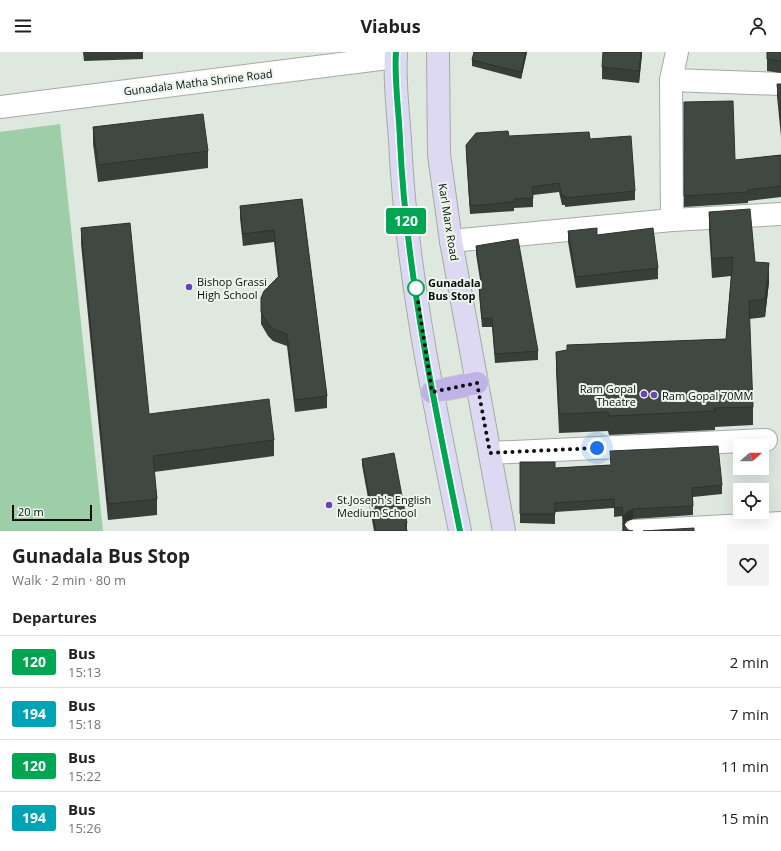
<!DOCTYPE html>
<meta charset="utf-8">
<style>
body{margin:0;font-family:"Open Sans",sans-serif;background:#f2f2f2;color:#202124;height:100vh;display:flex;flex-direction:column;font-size:15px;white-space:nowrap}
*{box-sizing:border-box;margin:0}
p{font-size:13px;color:#757577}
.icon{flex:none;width:22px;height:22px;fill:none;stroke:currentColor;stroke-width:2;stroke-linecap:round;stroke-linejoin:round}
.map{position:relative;height:479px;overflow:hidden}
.sheet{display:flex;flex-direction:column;background:#fff;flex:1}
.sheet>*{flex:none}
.badge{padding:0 8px;border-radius:3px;font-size:14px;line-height:26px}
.needle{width:26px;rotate:70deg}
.controls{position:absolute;left:733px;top:387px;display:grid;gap:8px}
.controls a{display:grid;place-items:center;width:36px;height:36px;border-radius:0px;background:#fff;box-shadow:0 4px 16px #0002;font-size:20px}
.scale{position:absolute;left:12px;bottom:10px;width:80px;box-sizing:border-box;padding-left:4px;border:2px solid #0a0e0b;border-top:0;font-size:11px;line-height:14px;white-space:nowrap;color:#0a0e0b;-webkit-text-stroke:3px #ebf6ec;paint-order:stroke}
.you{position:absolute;width:20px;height:20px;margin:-10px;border:3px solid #fff;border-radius:50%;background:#1a73e8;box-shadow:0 0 0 6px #1a73e833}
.map>.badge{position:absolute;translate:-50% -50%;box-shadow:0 0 0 2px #fff}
h2{padding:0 12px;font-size:15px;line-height:36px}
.round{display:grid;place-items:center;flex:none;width:42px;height:42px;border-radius:0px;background:#f2f2f2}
.summary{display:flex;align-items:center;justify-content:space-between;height:68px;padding:0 12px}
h1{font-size:19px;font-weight:700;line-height:30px}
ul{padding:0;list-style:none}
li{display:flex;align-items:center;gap:12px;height:52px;padding:0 12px;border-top:1px solid #e0e0e0}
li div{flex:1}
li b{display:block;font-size:15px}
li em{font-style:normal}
li .badge{min-width:44px;font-weight:700;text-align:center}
header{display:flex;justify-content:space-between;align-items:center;height:52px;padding:0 12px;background:#fff;font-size:18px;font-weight:700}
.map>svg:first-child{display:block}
</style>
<header><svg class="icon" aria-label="menu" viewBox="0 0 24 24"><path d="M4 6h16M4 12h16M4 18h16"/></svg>Viabus<svg class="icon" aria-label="person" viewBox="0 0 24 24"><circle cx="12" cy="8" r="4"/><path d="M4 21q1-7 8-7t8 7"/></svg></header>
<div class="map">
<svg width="781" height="479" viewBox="0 0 781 479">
<rect width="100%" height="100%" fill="#dee8df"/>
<polygon fill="#9ecea7" points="60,72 103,479 0,479 0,80"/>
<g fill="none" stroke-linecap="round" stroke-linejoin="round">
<defs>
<g id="street">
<polyline points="671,28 781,32"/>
<polyline points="0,55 396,5"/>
<polyline points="672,168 671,28 677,0"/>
<polyline points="451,189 672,168 781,162"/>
<polyline points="490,401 766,388"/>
<polyline points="634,479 781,471"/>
</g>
<g id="secondary">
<path d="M396 0C394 28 398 59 400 88 406 220 434 350 460 479"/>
<polyline points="438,0 439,103 451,189 504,479"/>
</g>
<polyline id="primary" points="432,340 477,331"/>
</defs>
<use href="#street" stroke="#a2aca3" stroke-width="24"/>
<use href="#secondary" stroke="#a2aca3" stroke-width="24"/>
<use href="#primary" stroke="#c4c5c4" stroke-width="24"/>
<use href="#street" stroke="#fff" stroke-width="22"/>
<use href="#secondary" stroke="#ded9f3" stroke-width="22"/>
<use href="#primary" stroke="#beb2e6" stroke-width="22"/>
</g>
<g fill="#373f38">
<polygon points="83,0 143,0 143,7 84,9"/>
<polygon points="474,0 527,0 521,27 472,14 472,8"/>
<polygon points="642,0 639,31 602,27 602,15"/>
<polygon points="767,0 781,0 781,21 767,19"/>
<polygon points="777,32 781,32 781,85 777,44"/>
<polygon points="684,50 735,108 781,103 781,145 748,149 748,151 684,155"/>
<polygon points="93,75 208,99 208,116 98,130 93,92"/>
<polygon points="509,84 590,87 635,139 635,148 565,155 565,153 562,153 559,140 533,143 533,155 514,156 514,159 470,162 466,102 466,93"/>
<polygon points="302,147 327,344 327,356 295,360 287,294 273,289 268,284 261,272 261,246 278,225 274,190 243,194 240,166 240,154"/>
<polygon points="709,160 755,210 769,230 765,265 749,267 753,355 753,373 715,375 715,378 609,383 608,379 559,381 556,319 556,300 567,298 567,293 726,287 731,224 712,226 709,178"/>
<polygon points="81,176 149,362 274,388 274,404 154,420 157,447 157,463 108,468 81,192"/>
<polygon points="568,179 597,183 658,216 658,227 576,236 568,190"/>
<polygon points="476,194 538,299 538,308 495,311 492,275 482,275 479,242 479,234 481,234 476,202"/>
<polygon points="610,399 722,433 722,442 693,445 693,463 633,467 627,469 624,473 623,479 622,464 614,465 614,456 555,460 555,472 520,471 520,410 555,416 611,413"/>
<polygon points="362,407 407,471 407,479 374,479 362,413"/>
</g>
<g fill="#2d332e">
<polygon points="526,0 527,0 521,27 521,20"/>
<polygon points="641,0 642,0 642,3 639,31 639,19"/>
<polygon points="769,211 769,230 765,265 765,247"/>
<polygon points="633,457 633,467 627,469 623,474 623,465 627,460"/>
</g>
<g fill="#404941" stroke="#2d332e">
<polygon points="474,0 526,0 521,20 472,8"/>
<polygon points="603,0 641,0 639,19 602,15"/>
<polygon points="767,0 781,0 781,9 767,7"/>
<polygon points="777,32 781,32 781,73"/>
<polygon points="733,49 735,108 781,103 781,134 748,138 748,140 684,144 684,50"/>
<polygon points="203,62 208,99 98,113 93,75"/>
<polygon points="508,79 509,84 589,80 590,87 631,84 635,139 565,146 565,144 562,144 559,131 532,135 533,146 514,147 514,150 470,154 466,93 476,81"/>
<polygon points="302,147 327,344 295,348 287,282 273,277 268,272 261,260 261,246 264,239 279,224 274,178 243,182 240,154"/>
<polygon points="750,157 755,210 769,211 765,247 749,249 753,355 714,356 715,359 609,364 608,360 559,362 556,300 567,298 567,293 726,287 733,205 712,207 709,160"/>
<polygon points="130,171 149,362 269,347 274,388 153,404 157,447 108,452 81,176"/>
<polygon points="597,176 597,183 653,176 658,216 576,225 568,179"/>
<polygon points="518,187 538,299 495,302 492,266 482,267 479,234 482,234 476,194"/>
<polygon points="718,394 722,433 692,436 693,454 633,457 627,460 623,465 622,455 614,456 614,447 555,451 555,462 520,462 520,410 555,410 555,416 611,413 610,399"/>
<polygon points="394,401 407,471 405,471 407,479 376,479 362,407"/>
<polygon points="623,471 628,478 633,479 623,479"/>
<polygon points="694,476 694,479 643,479"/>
</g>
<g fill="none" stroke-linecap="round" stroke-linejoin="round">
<defs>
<path id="line" d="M396 0C394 28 399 59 400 88 406 220 434 350 460 479"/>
</defs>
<use href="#line" stroke="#fff" stroke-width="9"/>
<use href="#line" stroke="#00a651" stroke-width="6"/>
<polyline stroke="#0a0e0b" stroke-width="4" stroke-dasharray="0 7.2" points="416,236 432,340 477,331 490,401 597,396"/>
</g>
<g fill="#6742ba" stroke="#ebf6ec" stroke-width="1.5">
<circle cx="189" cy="235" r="4"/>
<circle cx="644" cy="342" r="4"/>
<circle cx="654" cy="343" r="4"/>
<circle cx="329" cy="453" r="4"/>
</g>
<circle fill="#fff" stroke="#00a651" stroke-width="2" cx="416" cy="236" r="8"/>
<g text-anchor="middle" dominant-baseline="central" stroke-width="4" stroke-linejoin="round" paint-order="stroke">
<g font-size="11" fill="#0a0e0b" stroke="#ebf6ec">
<text transform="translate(198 30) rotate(-7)">Gunadala Matha Shrine Road</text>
<text transform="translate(449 170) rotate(81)">Karl Marx Road</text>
</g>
<g font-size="11" fill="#0a0e0b" stroke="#ebf6ec" text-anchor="start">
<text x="197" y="229">Bishop Grassi<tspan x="197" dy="13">High School</tspan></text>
<text x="636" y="336" text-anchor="end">Ram Gopal<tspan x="636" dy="13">Theatre</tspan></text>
<text x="662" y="343">Ram Gopal 70MM</text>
<text x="337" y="447">St.Joseph's English<tspan x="337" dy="13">Medium School</tspan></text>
</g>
<g font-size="11" font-weight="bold" fill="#0a0e0b" stroke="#ebf6ec" text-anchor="start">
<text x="428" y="230">Gunadala<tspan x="428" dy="13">Bus Stop</tspan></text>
</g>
</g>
</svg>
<div class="controls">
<a><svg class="needle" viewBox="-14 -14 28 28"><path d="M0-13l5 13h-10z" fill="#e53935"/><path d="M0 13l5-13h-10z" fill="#757577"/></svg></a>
<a><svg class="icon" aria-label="locate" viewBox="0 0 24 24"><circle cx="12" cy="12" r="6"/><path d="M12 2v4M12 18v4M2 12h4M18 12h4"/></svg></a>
</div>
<div class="scale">20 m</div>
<div class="you" style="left:597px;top:396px"></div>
<b class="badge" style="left:406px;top:169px;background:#00a651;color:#fff">120</b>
</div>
<section class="sheet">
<div class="summary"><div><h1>Gunadala Bus Stop</h1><p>Walk · 2 min · 80 m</p></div><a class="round"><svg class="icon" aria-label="heart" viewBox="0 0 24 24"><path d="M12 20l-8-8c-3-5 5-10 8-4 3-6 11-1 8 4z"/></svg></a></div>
<h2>Departures</h2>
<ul>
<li><span class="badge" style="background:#00a651;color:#fff">120</span><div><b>Bus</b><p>15:13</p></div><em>2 min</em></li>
<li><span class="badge" style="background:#00a3b4;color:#fff">194</span><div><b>Bus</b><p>15:18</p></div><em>7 min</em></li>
<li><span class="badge" style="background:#00a651;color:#fff">120</span><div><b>Bus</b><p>15:22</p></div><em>11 min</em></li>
<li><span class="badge" style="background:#00a3b4;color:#fff">194</span><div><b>Bus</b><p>15:26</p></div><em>15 min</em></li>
</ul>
</section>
